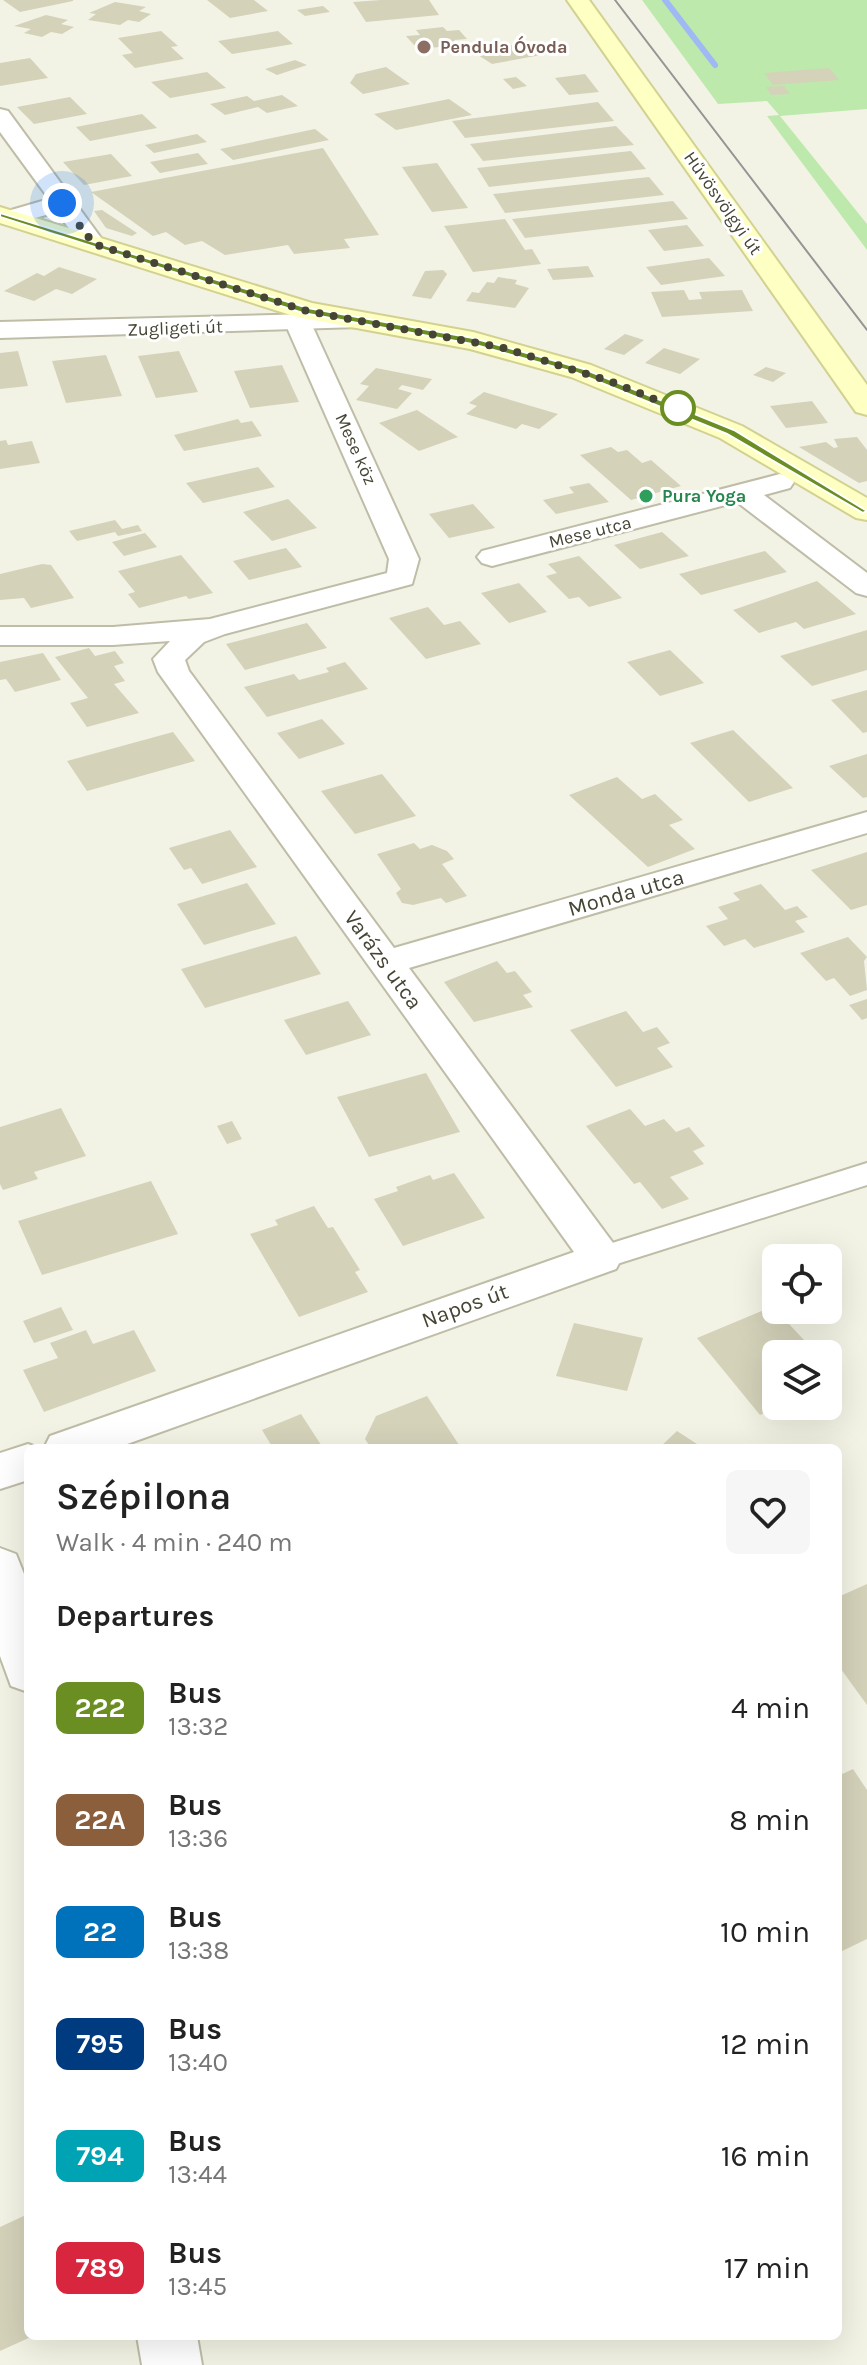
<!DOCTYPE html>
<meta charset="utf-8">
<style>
body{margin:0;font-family:Karla,sans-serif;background:#f6f6f6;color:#222;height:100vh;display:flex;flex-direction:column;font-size:30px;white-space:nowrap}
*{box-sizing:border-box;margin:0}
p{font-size:26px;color:#767676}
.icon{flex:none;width:44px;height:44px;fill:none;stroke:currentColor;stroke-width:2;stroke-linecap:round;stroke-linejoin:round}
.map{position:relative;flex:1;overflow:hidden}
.details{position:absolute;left:24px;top:1444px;width:818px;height:896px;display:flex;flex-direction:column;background:#fff;border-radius:12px;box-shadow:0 8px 32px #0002}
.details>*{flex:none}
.badge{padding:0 16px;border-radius:12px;font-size:28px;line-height:52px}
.controls{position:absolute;left:762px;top:1244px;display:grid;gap:16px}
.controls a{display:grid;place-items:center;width:80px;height:80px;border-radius:12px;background:#fff;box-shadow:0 8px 32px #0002;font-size:40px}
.you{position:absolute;width:40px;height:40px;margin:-20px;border:6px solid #fff;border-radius:50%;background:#1a73e8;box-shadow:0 0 0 12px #1a73e833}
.map>.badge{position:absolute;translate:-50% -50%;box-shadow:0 0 0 4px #fff}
h2{padding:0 32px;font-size:30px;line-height:72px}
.round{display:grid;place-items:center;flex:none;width:84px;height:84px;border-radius:12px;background:#f6f6f6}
.headline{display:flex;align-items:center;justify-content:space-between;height:136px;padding:0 32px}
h1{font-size:38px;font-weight:600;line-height:60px}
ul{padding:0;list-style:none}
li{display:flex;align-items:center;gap:24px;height:112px;padding:0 32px}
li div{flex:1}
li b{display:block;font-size:30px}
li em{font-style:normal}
li .badge{min-width:88px;font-weight:700;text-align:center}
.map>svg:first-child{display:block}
</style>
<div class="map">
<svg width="867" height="2365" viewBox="0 0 867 2365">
<rect width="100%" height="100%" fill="#f3f3e5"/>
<polygon fill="#bde9ac" points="642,0 867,0 867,109 780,116 867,224 867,250 767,116 779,115 767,101 718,104"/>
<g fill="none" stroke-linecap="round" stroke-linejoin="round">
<polyline stroke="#9eb9f3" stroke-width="6" points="665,0 715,65"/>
</g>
<g fill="#d5d2ba">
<polygon points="3,0 73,0 73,1 20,12"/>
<polygon points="207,0 254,0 268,11 230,18"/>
<polygon points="381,0 429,0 439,15 366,22 353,2"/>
<polygon points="115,2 146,7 139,11 151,14 139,22 128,20 120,25 88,20 96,14 89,13"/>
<polygon points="323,6 330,12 305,16 297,10"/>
<polygon points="46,15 68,20 61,24 74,27 62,34 51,32 42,37 24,33 31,29 14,26"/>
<polygon points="443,27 447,31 459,30 467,39 454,40 458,45 430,48 426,43 414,45 406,36 420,35 416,30"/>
<polygon points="161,31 178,46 171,47 184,59 135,68 122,55 133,53 118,38"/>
<polygon points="278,31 293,44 232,54 218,41"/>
<polygon points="537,42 552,53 492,64 478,55 491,52 487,49"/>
<polygon points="30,58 48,78 0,86 0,63"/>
<polygon points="295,60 307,65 277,75 265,69"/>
<polygon points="386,67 410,84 363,94 350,83 356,74"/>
<polygon points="829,68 839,80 773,85 764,73"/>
<polygon points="207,72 226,88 170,98 151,82"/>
<polygon points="585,74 599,92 569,95 555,78"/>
<polygon points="516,77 527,86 513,89 503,79"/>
<polygon points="784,86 790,94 771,95 766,87"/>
<polygon points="282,95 298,106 267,113 258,107 225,115 210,104 247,96 254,101"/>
<polygon points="70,97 87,114 34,124 17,107"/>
<polygon points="449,99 472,115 396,130 374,114"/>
<polygon points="598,102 614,121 465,138 452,121"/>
<polygon points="142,114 157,128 90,141 76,127"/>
<polygon points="616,126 634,145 483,161 470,144"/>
<polygon points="315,129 329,140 233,160 220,149"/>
<polygon points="197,134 207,142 154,153 145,145"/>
<polygon points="323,148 379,235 344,239 350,248 294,254 288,245 225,255 202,241 185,245 166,232 153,236 91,192"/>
<polygon points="631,151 646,169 489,187 477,168"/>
<polygon points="198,153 208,164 160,173 150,162"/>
<polygon points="111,154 132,176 84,185 63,162"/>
<polygon points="437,163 468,208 432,212 402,167"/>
<polygon points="649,177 664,195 505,213 493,194"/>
<polygon points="673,201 688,219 525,238 512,219"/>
<polygon points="102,210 137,233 132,236 106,228 94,211"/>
<polygon points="505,219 525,250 532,249 541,264 473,272 444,226"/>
<polygon points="687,225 704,246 664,251 648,230"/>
<polygon points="709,258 725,276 661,285 646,267"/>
<polygon points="588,266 594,277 553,280 547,269"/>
<polygon points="59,267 97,279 72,294 56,289 34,301 4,291 37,273 44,276"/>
<polygon points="443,270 447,274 431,299 412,296 425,271"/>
<polygon points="498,277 517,280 515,284 529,288 515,308 466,301 472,292 479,293 487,282 494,283"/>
<polygon points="684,290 689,300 702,299 699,292 742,290 753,311 662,317 651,292"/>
<polygon points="625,334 644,340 624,355 604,349"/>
<polygon points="664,348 700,359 680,374 645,363"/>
<polygon points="18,351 28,386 0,389 0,353"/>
<polygon points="179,351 198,392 156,398 138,356"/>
<polygon points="106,355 122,396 66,403 52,361"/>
<polygon points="282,365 299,402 250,408 234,371"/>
<polygon points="766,367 786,373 773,382 753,375"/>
<polygon points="376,368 432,379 423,390 402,385 398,389 412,393 397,409 356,400 369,386 360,384"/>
<polygon points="484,392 558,414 539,429 522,424 516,429 466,414 477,406 469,403"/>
<polygon points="812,401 828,423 786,428 770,406"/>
<polygon points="417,410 458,437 419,451 379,423"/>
<polygon points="238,419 241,423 252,421 262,436 184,451 174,435"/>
<polygon points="857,437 867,450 867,481 859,483 799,447 826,442 834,448 838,447 834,439"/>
<polygon points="6,440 8,445 32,441 40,463 0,469 0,441"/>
<polygon points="611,447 618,452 627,450 642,463 651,460 681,486 631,500 580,455"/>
<polygon points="258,467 275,487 203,503 186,483"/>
<polygon points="589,483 609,502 556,514 543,500 574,493 569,487"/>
<polygon points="288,499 317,528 272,541 243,512"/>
<polygon points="473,504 495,528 449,538 429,514"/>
<polygon points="115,520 122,529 138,525 142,531 118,536 115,532 77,541 69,531"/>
<polygon points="662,532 689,556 640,569 614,545"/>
<polygon points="145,533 157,547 124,556 112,542"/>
<polygon points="286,548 302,567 249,580 233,561"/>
<polygon points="765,551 787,572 701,595 679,574"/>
<polygon points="181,555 213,593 189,599 186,596 139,608 128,594 135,592 118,571"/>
<polygon points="579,556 622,598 589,607 579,597 569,599 546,576 557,573 548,564"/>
<polygon points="42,564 51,565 74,598 31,608 24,598 0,600 0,574"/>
<polygon points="817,581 856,614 804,629 796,622 759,633 733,610"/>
<polygon points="519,583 547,612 509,623 481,593"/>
<polygon points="428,607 444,625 460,621 481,644 426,659 389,618"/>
<polygon points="307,623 327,648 245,670 226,644"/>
<polygon points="867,630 867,670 812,686 780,656"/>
<polygon points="89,648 95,656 115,651 124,663 114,666 125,681 114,684 139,713 87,727 70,703 88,698 55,657"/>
<polygon points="670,650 704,683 660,696 627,662"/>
<polygon points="43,653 61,680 15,692 6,679 0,680 0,662"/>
<polygon points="345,662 368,689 267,717 244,687 294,674 299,680 329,672 326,668"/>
<polygon points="867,690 867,732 863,733 831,700"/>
<polygon points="322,719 345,744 299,759 277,733"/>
<polygon points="733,730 793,788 749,802 690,743"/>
<polygon points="173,732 195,761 87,791 67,761"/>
<polygon points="867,754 867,797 863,798 829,766"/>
<polygon points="382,774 416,816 355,834 321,791"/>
<polygon points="617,777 642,799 655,794 683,820 669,825 695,849 648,867 569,795"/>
<polygon points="230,830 257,867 202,884 191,868 184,870 169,848"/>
<polygon points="414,843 420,849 432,845 447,851 454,859 442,864 467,896 446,903 441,898 413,905 402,903 396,893 401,889 377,854"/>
<polygon points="867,852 867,905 851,910 811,870"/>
<polygon points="247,883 276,924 204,945 177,904"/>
<polygon points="761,884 785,910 797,906 808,917 795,921 805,932 754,948 745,939 724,946 706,926 728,919 718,907 740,900 733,893"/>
<polygon points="296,936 321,974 205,1008 181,969"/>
<polygon points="848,937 867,957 864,961 867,990 850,996 834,978 826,981 800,953"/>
<polygon points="497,961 507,973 515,971 532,992 523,995 533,1007 474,1022 444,982"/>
<polygon points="867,999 867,1018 862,1020 849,1005"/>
<polygon points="348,1001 371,1035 306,1055 284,1020"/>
<polygon points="626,1011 643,1032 657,1027 670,1043 657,1048 673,1067 616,1087 570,1030"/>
<polygon points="426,1073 460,1132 369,1157 337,1097"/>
<polygon points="61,1108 86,1156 34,1172 38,1179 3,1190 0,1184 0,1127"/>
<polygon points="630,1109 645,1126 664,1119 676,1132 689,1127 705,1146 693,1151 704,1164 670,1177 689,1199 662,1209 640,1182 634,1184 586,1126"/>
<polygon points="232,1121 242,1139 227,1144 217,1126"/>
<polygon points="454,1173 485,1218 403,1246 374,1199 398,1191 396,1187 430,1175 433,1180"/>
<polygon points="151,1181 178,1234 42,1275 18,1221"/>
<polygon points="314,1206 328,1228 333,1227 360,1270 355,1272 368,1292 299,1317 250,1234 278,1225 275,1220"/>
<polygon points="776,1305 776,1310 817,1354 776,1354 776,1408 760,1415 697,1338"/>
<polygon points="61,1307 73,1330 34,1343 23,1321"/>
<polygon points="574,1323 643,1338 627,1391 556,1376"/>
<polygon points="86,1330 93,1344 134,1330 156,1371 44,1412 23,1370 58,1358 50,1343"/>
<polygon points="427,1396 461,1448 371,1448 365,1439 376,1416"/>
<polygon points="301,1414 323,1448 273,1448 262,1430"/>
<polygon points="677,1431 703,1448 659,1448"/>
<polygon points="867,1584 867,1705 838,1665 838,1597"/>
<polygon points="853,1769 867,1790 867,1939 838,1953 838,1776"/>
<polygon points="28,2214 28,2336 33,2336 0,2351 0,2227"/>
</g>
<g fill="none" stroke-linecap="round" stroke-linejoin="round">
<defs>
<polygon id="pedestrian" points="867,1163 867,1185 601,1269 590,1266 586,1258 590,1250"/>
<g id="minor">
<polygon points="0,109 8,111 101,238 104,243 101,248 83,248 57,212 9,225 1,223 1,213 49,199 0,132"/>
<polygon points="298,315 311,323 419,559 412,584 225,634 204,642 185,660 189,671 394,948 867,812 867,833 409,968 616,1247 622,1258 616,1269 116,1448 44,1448 50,1436 574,1252 158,672 153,659 170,641 113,645 0,645 0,627 113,627 210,619 387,573 389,559 285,323"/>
<polygon points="780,474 790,476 794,482 790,488 764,495 867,573 867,596 856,593 737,502 492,566 482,563 477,557 482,551"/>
<polygon points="28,1444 39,1448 28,1448 28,1480 0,1489 0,1453"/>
<polygon points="0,1548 16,1554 28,1584 28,1692 11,1686 0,1656"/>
<polygon points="137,2336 197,2336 202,2365 142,2365"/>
</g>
<polygon id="tertiary" points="349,313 359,315 363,321 359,327 0,338 0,322"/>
<g id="secondary">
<polygon points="567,0 589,0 867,385 867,415 856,412"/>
<polygon points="0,207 312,303 473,332 591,365 742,426 867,498 867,520 856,518 720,438 571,377 470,349 297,317 0,223"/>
</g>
</defs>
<use href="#pedestrian" stroke="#bfbda7" stroke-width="4"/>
<use href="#minor" stroke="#bfbda7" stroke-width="4"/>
<use href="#tertiary" stroke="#bfbda7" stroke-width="4"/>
<use href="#secondary" stroke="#d2d191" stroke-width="4"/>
<use href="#pedestrian" fill="#fff" fill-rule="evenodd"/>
<use href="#minor" fill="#fff" fill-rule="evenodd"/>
<use href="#tertiary" fill="#fff" fill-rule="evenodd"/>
<use href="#secondary" fill="#fdffc3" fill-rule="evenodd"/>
<polyline stroke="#959595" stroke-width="2" points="615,0 867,330"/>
</g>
<polygon fill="#6b8e23" stroke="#fff" stroke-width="2" points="0,213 308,308 473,338 584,369 734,430 867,511 863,513 727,434 577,373 472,344 303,313 0,217"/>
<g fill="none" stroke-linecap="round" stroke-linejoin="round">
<polyline stroke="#464434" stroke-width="8" stroke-dasharray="0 14.4" points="62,203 94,244 307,311 504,348 612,382 684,411 678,408"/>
</g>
<circle fill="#8d6e63" stroke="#fff" stroke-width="3" cx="424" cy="47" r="8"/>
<circle fill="#fff" stroke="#6b8e23" stroke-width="4" cx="678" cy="408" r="16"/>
<circle fill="#2e9e5b" stroke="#fff" stroke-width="3" cx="646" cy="496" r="8"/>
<g text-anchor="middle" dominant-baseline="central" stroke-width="6" stroke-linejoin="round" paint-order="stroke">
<g font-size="18" font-weight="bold" fill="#785e54" stroke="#fff" text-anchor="start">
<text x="440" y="47">Pendula Óvoda</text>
</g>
<g font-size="18" fill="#464434" stroke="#fff">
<text transform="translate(723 203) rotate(55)">Hűvösvölgyi út</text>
<text transform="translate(175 328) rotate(-2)">Zugligeti út</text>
<text transform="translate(356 449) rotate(66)">Mese köz</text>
<text transform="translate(590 532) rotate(-14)">Mese utca</text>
</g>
<g font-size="18" font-weight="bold" fill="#27864d" stroke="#fff" text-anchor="start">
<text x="662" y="496">Pura Yoga</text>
</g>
<g font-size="22" fill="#464434" stroke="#fff">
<text transform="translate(626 893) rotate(-16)">Monda utca</text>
<text transform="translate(383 960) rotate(54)">Varázs utca</text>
<text transform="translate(465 1306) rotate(-20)">Napos út</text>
</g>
</g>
</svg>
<div class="controls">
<a><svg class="icon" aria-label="locate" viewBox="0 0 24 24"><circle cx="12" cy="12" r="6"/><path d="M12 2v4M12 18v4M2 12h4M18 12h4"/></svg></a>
<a><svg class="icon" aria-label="layers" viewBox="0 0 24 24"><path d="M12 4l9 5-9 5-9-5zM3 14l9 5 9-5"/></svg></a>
</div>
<div class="you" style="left:62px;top:203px"></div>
<section class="details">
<div class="headline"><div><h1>Szépilona</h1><p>Walk · 4 min · 240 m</p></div><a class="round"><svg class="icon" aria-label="heart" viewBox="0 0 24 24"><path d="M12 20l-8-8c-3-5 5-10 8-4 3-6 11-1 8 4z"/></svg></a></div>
<h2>Departures</h2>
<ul>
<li><span class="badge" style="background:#6b8e23;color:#fff">222</span><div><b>Bus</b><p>13:32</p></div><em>4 min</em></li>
<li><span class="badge" style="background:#8b5e3c;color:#fff">22A</span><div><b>Bus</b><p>13:36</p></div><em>8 min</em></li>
<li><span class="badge" style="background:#0072bc;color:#fff">22</span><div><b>Bus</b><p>13:38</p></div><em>10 min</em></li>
<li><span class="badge" style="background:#003b80;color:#fff">795</span><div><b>Bus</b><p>13:40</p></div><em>12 min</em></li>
<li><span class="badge" style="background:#00a3b4;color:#fff">794</span><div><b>Bus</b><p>13:44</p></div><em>16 min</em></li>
<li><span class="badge" style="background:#d7263d;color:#fff">789</span><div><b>Bus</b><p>13:45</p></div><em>17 min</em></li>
</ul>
</section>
</div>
